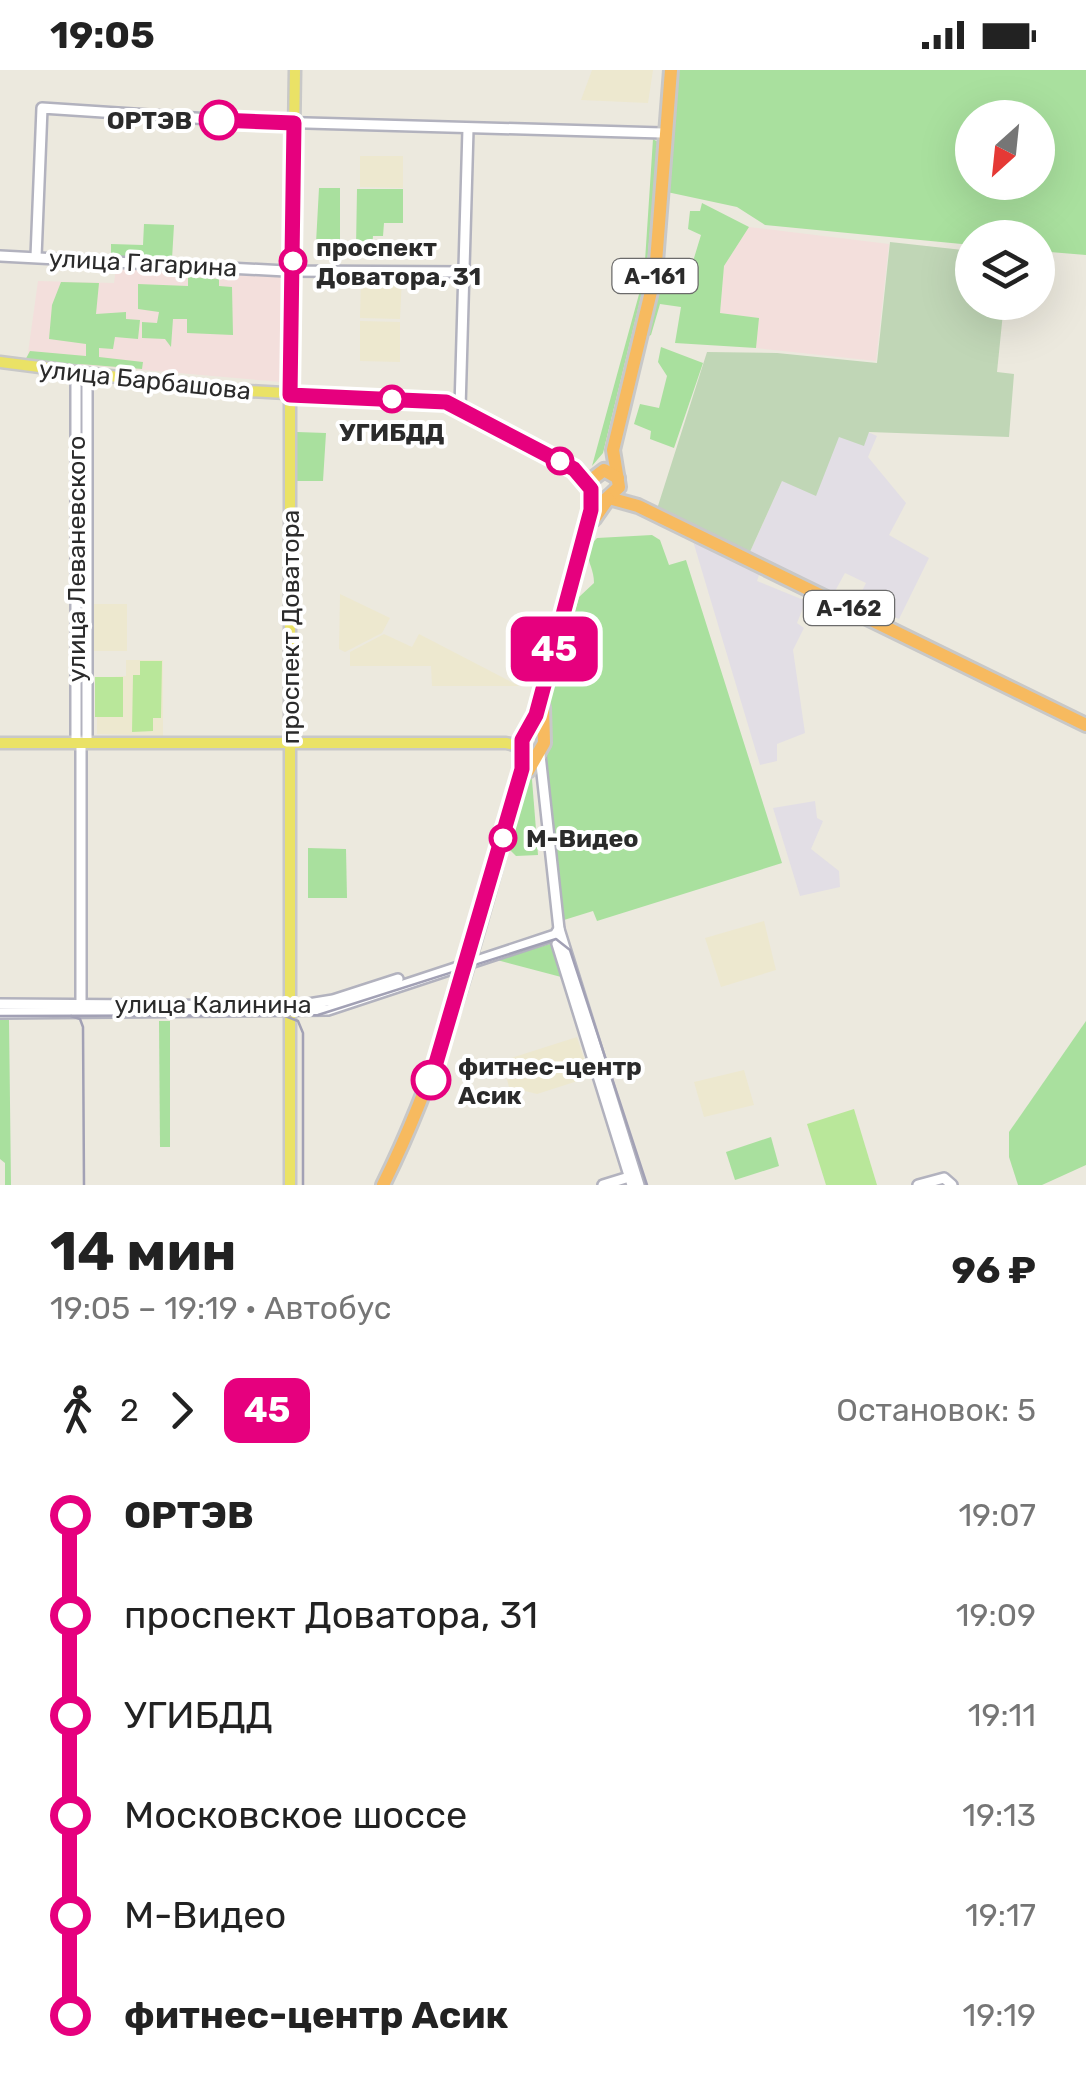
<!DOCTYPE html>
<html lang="ru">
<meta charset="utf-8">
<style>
body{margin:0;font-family:Rubik,sans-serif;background:#f2f2f2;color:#222;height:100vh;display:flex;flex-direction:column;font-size:38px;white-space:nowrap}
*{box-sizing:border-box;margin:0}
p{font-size:32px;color:#767676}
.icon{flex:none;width:55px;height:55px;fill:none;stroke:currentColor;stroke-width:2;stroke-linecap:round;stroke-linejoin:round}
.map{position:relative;height:1115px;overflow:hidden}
.drawer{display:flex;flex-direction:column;background:#fff;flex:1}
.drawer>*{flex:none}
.badge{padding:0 20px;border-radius:15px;font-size:35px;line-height:65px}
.needle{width:65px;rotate:207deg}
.controls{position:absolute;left:955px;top:30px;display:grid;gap:20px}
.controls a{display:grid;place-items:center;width:100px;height:100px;border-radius:50%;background:#fff;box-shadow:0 10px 40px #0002;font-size:50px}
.map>.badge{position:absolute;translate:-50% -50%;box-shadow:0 0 0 5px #fff}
.legs{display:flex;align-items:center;gap:15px;height:110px;padding:0 50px;font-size:32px}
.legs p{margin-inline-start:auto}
.headline{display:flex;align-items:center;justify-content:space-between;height:170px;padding:0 50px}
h1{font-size:55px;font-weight:700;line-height:75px}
ul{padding:0 50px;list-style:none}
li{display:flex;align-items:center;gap:35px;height:100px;font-size:38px}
li i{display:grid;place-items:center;width:15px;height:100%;margin:0 12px;background:currentColor}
li i::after{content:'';width:25px;height:25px;margin:-12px;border:8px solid;border-radius:50%;background:#fff}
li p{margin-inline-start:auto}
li:first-child i{background:linear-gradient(#0000 50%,currentColor 0)}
li:last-child i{background:linear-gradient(currentColor 50%,#0000 0)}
.status{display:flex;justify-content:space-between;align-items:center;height:70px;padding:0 50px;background:#fff;direction:ltr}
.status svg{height:28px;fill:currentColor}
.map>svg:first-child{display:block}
</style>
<div class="status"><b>19:05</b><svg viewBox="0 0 49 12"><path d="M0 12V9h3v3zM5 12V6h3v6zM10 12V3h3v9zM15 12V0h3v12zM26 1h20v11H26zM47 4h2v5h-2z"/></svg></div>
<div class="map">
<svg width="1086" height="1115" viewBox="0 0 1086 1115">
<rect width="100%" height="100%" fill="#ece9de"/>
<g fill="#e2dee5">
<polygon points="868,362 877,366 868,387 906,433 889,465 929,488 899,549 857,531 866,513 845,503 834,523 749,484 782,411 839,367"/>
<polygon points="693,471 760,502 757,511 806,531 797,553 804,558 793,580 805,663 777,674 777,691 760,695"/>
<polygon points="815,731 817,748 823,751 811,779 839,801 840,817 800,826 773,738"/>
</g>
<g fill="#ede8cf">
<polygon points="592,0 653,0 648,33 581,30"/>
<polygon points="360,86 403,86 403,118 360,117"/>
<polygon points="361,206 402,207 400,249 360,248"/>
<polygon points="360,251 400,252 400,292 360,291"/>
<polygon points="340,524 390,548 382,563 345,582 339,579"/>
<rect x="94" y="534" width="33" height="47"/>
<polygon points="384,564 412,577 419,564 519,616 432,616 431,596 350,596 350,582"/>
<polygon points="126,590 163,590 163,666 97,664 97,608 126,606"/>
<polygon points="764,851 776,900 721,917 705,868"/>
<polygon points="577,967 590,1007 537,1024 509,1017 502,991"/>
<polygon points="744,1000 754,1035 704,1047 694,1012"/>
</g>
<g fill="#f3dfdc">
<polygon points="749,157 889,174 876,291 756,278 758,248 720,243 724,196"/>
<polygon points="116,198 284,207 281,312 27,290 38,211 114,213"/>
</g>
<g fill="#a9e09e" fill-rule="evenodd">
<path d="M675 0H1086V185L1038 181V168H972V175L765 155 737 137 667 122ZM972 48H1038V112H972Z"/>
<polygon points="653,69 658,72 646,206 603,383 592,396 644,206"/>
<polygon points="319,118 340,118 340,170 352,173 352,179 323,178 323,173 316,173"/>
<polygon points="357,119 403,119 403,153 384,153 383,166 373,166 372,179 356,178"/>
<polygon points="702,133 749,157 724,196 720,243 759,248 756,278 675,273 681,237 660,234 651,265 645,268 658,195 669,196 666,212 670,219 684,221 701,165 688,159 690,141 700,141"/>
<polygon points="144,154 174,155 172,189 111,186 111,174 143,175"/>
<polygon points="188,207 219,209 219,216 232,217 233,265 187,263 187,249 173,249 171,277 165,269 142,268 142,252 157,253 159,242 138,239 138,214 188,216"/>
<polygon points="61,212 99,213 96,244 126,242 126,249 140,250 138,269 115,267 113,279 99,278 99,287 143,292 142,299 80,294 79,301 23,294 30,281 86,286 86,274 49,269 52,235"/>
<polygon points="661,277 703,293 674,378 650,369 651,361 634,354 640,334 659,338 667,306 658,292"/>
<polygon points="297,362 326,363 323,411 297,411"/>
<path d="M652 465 660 470 669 495 686 490 782 793 597 851 593 841 564 850 547 730V637L579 527 594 513C594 492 579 487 597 468Z"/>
<polygon points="531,697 538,785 516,786 508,778"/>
<polygon points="308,778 346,779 347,828 308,828"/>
<polygon points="553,873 565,908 497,890"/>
<polygon points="0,950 9,950 11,1115 5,1115 5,1093 0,1089"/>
<polygon points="159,951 170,951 170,1077 160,1077"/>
<polygon points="1086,951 1086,1095 1042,1115 1018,1115 1009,1087 1009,1062"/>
<polygon points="771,1067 779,1096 735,1110 726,1082"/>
</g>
<polygon fill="#c0d6b6" points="890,172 972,181 972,232 1004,233 997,302 1014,304 1009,367 869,362 864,376 839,367 816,426 782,411 749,484 657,439 707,282 777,283 877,293"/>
<g fill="#b9e79a">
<polygon points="140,591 162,591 161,648 153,648 153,661 132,662 133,605 140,605"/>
<rect x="95" y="607" width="28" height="40"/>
<polygon points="854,1039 877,1115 826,1115 807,1054"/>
</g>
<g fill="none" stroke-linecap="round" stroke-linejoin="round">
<defs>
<g id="secondary">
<polyline points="0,186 286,201 466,202"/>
<polyline points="36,187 42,38 240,51 662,63"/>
<polyline points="76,305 76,672"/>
<polyline points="87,306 87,672"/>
<polyline points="460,338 468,59"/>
<polyline points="81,672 81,934"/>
<polyline points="540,685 559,859 639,1115"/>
<polyline points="557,874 632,1115"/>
<polyline points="0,934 296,936 333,930 398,909"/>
<polyline points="0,943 328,940 555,865 559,859"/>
<polyline points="603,1115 629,1107"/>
<polyline points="918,1115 944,1108 952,1115"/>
</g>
<g id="primary">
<polyline points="0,292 212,319 446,332 574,399 590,417"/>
<polyline points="0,673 506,673 524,677"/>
<polyline points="290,1115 290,325 295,0"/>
</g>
<g id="highway">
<polyline points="609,428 638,436 1086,655"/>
<polyline points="606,429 619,417 613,380 655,205 671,0"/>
<polyline points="594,449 608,429"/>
<polyline points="528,701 544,673 543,637"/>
<path d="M383 1115C450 980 484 837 524 692L522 670 535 645 589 449 591 410 604 400 618 408"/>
</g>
</defs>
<use href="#secondary" stroke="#b2b2be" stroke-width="14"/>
<use href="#primary" stroke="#c8c8c8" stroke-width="15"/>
<use href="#highway" stroke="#c8c8c8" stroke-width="18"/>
<use href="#secondary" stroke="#fff" stroke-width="9"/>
<use href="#primary" stroke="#eae266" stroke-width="10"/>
<use href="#highway" stroke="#f7ba5f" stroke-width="12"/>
<g stroke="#a2a1b5" stroke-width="2.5">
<polyline points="0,946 318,945 556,869 570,880 647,1115"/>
<polyline points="71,946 80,949 83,957 84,1115"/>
<polyline points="285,946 298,951 303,963 303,1115"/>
</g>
</g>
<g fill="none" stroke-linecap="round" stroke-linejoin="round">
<defs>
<polyline id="line-1" points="219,50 294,53 290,325 446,332 574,399 591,419 591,440 561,552 536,645 522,670 522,699 431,1010"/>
</defs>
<use href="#line-1" stroke="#fff" stroke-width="22"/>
<use href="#line-1" stroke="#e6007e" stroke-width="15"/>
</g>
<g fill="#fff" stroke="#e6007e" stroke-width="5">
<circle cx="219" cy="50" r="18"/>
<circle cx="293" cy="191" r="12"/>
<circle cx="392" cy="329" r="12"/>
<circle cx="560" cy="391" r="12"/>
<circle cx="503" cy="768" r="12"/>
<circle cx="431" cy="1010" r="18"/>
</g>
<g text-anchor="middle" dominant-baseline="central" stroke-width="8" stroke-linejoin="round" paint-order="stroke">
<g fill="#fff" stroke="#6b6b6b" stroke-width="2.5">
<rect x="612.5" y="189" width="85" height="34" rx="8"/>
<rect x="804" y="521" width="90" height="34" rx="8"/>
</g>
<g font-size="22" font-weight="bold" fill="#2b2b2b">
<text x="655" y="206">А-161</text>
<text x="849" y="538">А-162</text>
</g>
<g font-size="25" font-weight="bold" fill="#2b2b2b" stroke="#fff" text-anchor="start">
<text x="192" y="50" text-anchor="end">ОРТЭВ</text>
<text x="316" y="177">проспект<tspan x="316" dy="29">Доватора, 31</tspan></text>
<text x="392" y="362" text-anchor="middle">УГИБДД</text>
<text x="526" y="768">М-Видео</text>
<text x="458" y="996">фитнес-центр<tspan x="458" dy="29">Асик</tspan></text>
</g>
<g font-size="25" fill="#2b2b2b" stroke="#fff">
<text transform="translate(143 193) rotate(3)">улица Гагарина</text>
<text transform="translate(145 310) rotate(6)">улица Барбашова</text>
<text transform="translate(76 489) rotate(-90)">улица Леваневского</text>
<text transform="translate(290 557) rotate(-90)">проспект Доватора</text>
<text x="213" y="934">улица Калинина</text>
</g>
</g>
</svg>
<div class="controls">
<a><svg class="needle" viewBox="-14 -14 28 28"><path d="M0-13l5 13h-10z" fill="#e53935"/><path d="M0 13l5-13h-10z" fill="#767676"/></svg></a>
<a><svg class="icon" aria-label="layers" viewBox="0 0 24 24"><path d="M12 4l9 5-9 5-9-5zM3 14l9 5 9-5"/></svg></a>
</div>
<b class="badge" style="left:554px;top:579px;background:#e6007e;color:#fff">45</b>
</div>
<section class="drawer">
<div class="headline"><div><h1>14 мин</h1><p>19:05 – 19:19 · Автобус</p></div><b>96 ₽</b></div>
<div class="legs"><svg class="icon" aria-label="walk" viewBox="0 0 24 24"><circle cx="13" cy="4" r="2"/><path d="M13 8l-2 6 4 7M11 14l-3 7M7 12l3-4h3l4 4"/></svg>2<svg class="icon" aria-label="forward" viewBox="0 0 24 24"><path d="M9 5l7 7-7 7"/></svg><b class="badge" style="background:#e6007e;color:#fff">45</b><p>Остановок: 5</p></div>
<ul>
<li><i style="color:#e6007e"></i><b>ОРТЭВ</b><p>19:07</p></li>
<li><i style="color:#e6007e"></i><span>проспект Доватора, 31</span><p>19:09</p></li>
<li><i style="color:#e6007e"></i><span>УГИБДД</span><p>19:11</p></li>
<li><i style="color:#e6007e"></i><span>Московское шоссе</span><p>19:13</p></li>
<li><i style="color:#e6007e"></i><span>М-Видео</span><p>19:17</p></li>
<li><i style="color:#e6007e"></i><b>фитнес-центр Асик</b><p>19:19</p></li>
</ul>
</section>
